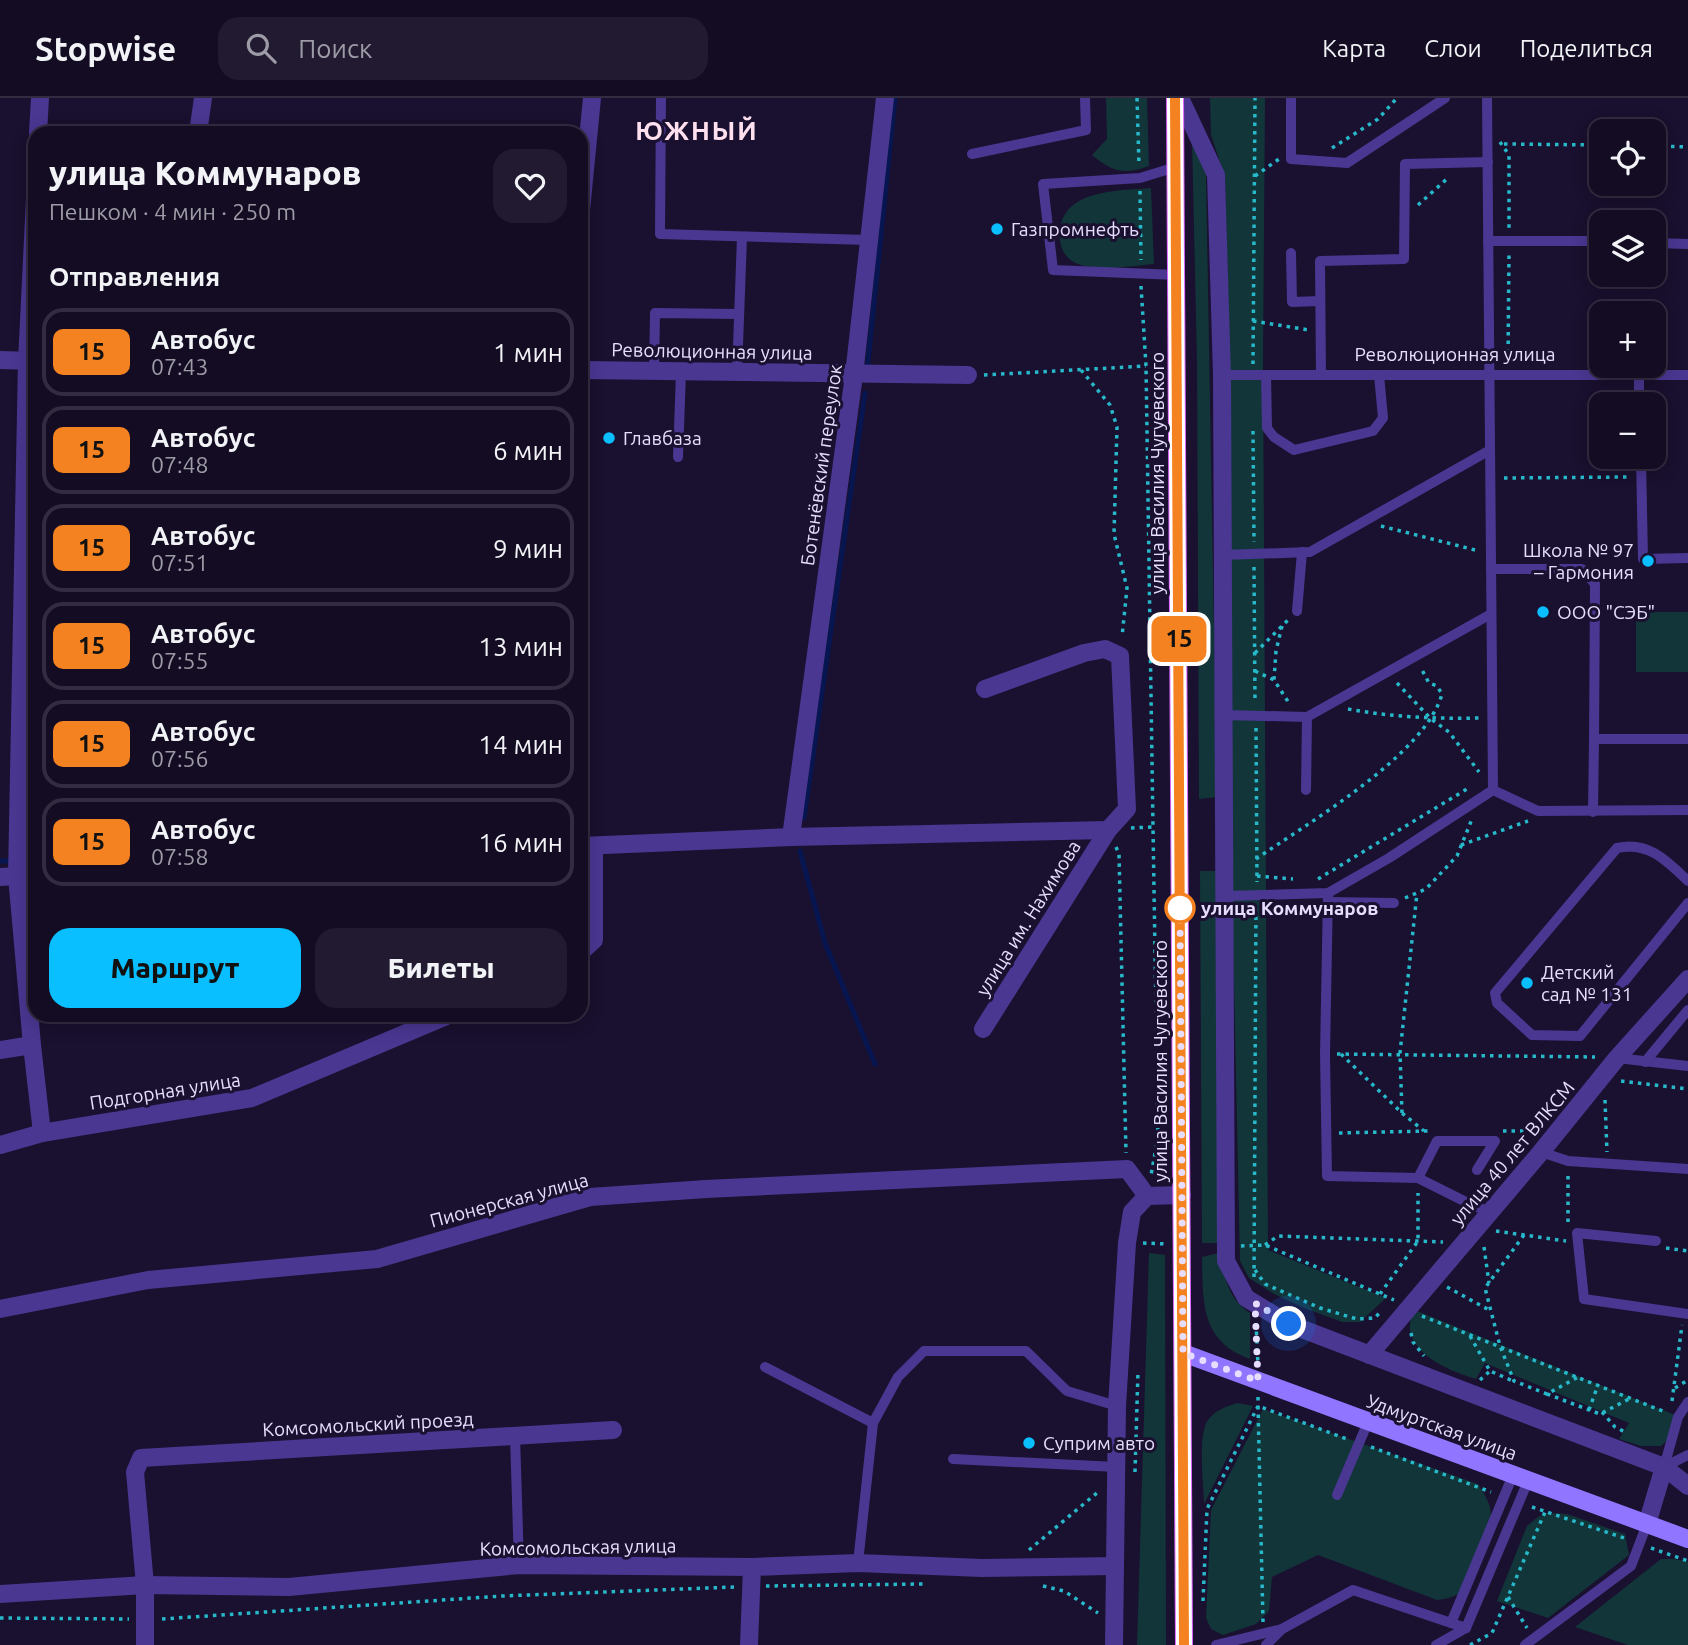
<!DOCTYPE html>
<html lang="ru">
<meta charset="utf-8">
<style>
body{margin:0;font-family:Ubuntu,sans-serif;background:#211a30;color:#f1f3f6;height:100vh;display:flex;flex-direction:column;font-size:26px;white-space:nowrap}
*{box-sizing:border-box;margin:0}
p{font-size:23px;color:#9d9ba6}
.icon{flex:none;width:38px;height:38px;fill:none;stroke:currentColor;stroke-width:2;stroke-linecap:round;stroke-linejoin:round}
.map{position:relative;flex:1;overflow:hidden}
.drawer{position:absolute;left:28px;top:28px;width:560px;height:896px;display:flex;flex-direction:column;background:#140c23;border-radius:21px;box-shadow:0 4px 18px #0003,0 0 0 2px #332c41}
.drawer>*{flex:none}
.badge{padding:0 14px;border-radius:10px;font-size:24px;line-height:46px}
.buttons{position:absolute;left:1589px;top:21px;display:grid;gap:14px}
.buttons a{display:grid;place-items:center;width:77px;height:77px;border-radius:14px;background:#140c23;box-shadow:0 4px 18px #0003,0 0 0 2px #332c41;font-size:35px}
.you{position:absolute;width:35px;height:35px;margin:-18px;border:5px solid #fff;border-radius:50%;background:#1a73e8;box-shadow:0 0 0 10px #1a73e833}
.map>.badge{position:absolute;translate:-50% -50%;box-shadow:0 0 0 4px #fff}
h2{padding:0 21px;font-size:26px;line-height:63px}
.round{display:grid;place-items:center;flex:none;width:74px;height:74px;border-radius:21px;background:#211a30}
.summary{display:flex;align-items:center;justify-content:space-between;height:119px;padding:0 21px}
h1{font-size:33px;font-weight:800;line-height:52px}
.primary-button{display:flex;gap:14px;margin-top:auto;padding:14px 21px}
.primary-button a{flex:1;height:80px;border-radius:21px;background:#0abfff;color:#111;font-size:28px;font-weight:800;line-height:80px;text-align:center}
.primary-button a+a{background:#211a30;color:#f1f3f6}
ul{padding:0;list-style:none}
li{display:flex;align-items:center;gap:21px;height:88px;margin:0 14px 10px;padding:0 7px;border:4px solid #332c41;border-radius:21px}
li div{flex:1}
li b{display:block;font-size:26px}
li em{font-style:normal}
li .badge{min-width:77px;font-weight:700;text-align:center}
header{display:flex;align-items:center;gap:42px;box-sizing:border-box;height:98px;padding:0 35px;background:#140c23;border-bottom:2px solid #332c41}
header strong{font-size:33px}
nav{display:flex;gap:38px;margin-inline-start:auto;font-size:24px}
.search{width:490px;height:63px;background:#211a30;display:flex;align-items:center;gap:18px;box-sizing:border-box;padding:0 24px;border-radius:21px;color:#9d9ba6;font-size:26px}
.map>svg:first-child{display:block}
</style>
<header>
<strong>Stopwise</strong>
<div class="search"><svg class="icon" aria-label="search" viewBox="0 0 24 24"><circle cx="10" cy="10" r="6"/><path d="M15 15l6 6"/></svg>Поиск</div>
<nav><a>Карта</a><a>Слои</a><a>Поделиться</a></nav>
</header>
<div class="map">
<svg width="1688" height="1547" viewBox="0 0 1688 1547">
<rect width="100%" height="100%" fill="#1a102f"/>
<g fill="#12353a">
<path d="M1106 0H1147L1149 68C1124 77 1112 74 1092 57L1107 41Z"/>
<polygon points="1210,0 1265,0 1263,266 1268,1152 1386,1200 1360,1224 1342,1224 1304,1210 1274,1196 1249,1180 1240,1163 1232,793 1230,267 1225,79 1211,37"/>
<polygon points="1192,41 1206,77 1217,699 1199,701 1197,263"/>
<path d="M1151 90 1154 166C1130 168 1101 174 1078 166 1067 162 1061 153 1060 142 1056 91 1116 93 1151 90Z"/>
<rect x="1636" y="514" width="52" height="60"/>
<polygon points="1200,773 1220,773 1221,1145 1202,1145"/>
<polygon points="1149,1155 1165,1157 1166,1547 1137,1547"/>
<path d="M1219 1155C1225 1179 1228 1201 1250 1215V1261C1200 1243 1203 1204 1202 1159Z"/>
<path d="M1412 1211 1680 1319 1672 1338 1661 1348H1641L1619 1341 1629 1325 1485 1265 1476 1281C1453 1274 1416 1260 1410 1233 1409 1227 1412 1218 1412 1211Z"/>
<path d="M1238 1305 1253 1308 1204 1406C1204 1386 1197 1338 1208 1322 1215 1312 1227 1308 1238 1305Z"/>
<path d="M1263 1311 1478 1386C1484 1395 1490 1404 1491 1416 1491 1426 1469 1487 1462 1493 1455 1499 1446 1501 1437 1502L1318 1457 1272 1479 1269 1513 1256 1526 1223 1537 1211 1531 1206 1520 1211 1412Z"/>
<polygon points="1548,1415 1567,1416 1625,1436 1629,1457 1548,1520 1497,1503 1527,1428 1538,1419"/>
<polygon points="1661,1461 1674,1461 1688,1464 1688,1547 1628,1547 1575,1529"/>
</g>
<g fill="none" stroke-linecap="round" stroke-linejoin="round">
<g stroke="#071651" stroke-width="5">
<polyline points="867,273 895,0"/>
<polyline points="804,720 865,295"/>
<polyline points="800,753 825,845 875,966"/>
<polyline points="0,763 9,763"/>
</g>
<g stroke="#27b9ca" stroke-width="3.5" stroke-dasharray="3.5 5" stroke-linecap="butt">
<polyline points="1137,0 1139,68"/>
<polyline points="1500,44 1509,57 1509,131"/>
<polyline points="1504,46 1601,47"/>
<polyline points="1654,48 1688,49"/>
<polyline points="1332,50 1378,21 1397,0"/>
<polyline points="1255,78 1279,61"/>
<polyline points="1140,93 1141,162"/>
<polyline points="1418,107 1449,79"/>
<polyline points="1141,188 1146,268 1153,729"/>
<polyline points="1253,223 1309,232"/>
<polyline points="1508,263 1509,157"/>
<polyline points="1253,266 1255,0"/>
<polyline points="1081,272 1110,307 1117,329 1114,436 1127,490 1122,539"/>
<polyline points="984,277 1146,268"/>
<polyline points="1253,333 1254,444"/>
<polyline points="1504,380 1629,379"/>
<polyline points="1381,428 1479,453"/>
<polyline points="1254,469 1255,605"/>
<polyline points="1282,528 1276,553 1274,582 1289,605"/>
<polyline points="1255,555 1288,522"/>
<polyline points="1255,573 1274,582"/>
<polyline points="1397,585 1431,621 1449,634 1479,674"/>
<path d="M1348 611C1392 619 1435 621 1480 620"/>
<polyline points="1256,630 1257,784"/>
<polyline points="1131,730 1153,729 1158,1039 1151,1077"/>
<polyline points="1461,747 1528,723"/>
<polyline points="1116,749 1119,756 1126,1055"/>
<path d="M1256 761C1308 725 1425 657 1442 596L1437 588 1429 585 1421 570"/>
<polyline points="1257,778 1293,781"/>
<polyline points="1318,781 1467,691"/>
<polyline points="1405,800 1426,791 1457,758 1472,721"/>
<polyline points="1337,956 1595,959"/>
<polyline points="1341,956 1402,1015 1424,1033"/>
<polyline points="1621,983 1688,991"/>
<polyline points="1605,1002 1607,1054"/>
<polyline points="1402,1015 1400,955 1417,795"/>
<polyline points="1503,1033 1538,1033"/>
<polyline points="1339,1035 1429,1033"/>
<polyline points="1568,1124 1568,1076"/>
<polyline points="1496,1133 1566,1143"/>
<polyline points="1524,1137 1485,1190 1500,1248 1514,1283 1547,1296 1578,1279"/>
<polyline points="1143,1145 1167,1146"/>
<polyline points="1265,1147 1278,1138 1443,1144"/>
<polyline points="1241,1148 1265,1147 1394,1202"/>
<polyline points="1484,1149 1489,1185"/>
<polyline points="1666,1150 1688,1153"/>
<polyline points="1255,1172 1265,1186 1320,1210 1357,1221 1375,1220 1381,1213"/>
<polyline points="1254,1179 1256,809"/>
<polyline points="1447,1189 1491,1213"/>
<polyline points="1380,1196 1418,1143 1418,1095"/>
<polyline points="1422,1218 1665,1314"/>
<polyline points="1256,1225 1258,1267"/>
<polyline points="1411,1235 1413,1244 1424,1258"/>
<polyline points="1470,1238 1490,1273 1513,1283"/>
<polyline points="1480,1282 1490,1273"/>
<polyline points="1675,1290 1688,1282"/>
<polyline points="1547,1296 1600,1316 1631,1300"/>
<polyline points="1672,1303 1682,1227"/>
<polyline points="1589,1312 1598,1287"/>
<polyline points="1602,1314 1615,1329 1627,1335"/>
<polyline points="1371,1349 1491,1394"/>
<polyline points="1135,1374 1138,1273"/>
<polyline points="1532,1409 1627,1441"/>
<polyline points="1651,1450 1688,1463"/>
<polyline points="1029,1452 1098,1394"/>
<polyline points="766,1488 923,1486"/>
<polyline points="1043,1488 1064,1493 1098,1515"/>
<polyline points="1508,1499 1527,1530"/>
<polyline points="1203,1503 1207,1411 1258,1308 1258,1299"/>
<polyline points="0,1520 129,1521"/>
<polyline points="162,1521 502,1498 734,1489"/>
<polyline points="1263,1524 1258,1308 1347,1341"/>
<polyline points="1470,1547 1492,1535 1545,1414"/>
</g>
<g stroke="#493791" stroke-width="10">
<polyline points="661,0 660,136 869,142"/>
<polyline points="1291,0 1291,61 1347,65 1445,0"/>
<polyline points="1487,0 1493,692"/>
<polyline points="972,56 1086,32 1085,0"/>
<polyline points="1176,69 1140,80 1043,86 1053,172 1177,177"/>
<polyline points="1488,143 1601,143"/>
<polyline points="1654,145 1688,146"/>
<polyline points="1291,155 1292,204 1320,203"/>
<polyline points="654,273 655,215 739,216"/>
<polyline points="737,275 742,139"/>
<polyline points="1222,277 1688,277"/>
<polyline points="1266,277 1267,330 1274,339 1294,352 1373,333 1383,320 1379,277"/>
<polyline points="1321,277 1320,163 1404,161 1405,66 1488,64"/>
<polyline points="1639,277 1639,306"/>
<polyline points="678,359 681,274"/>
<polyline points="1641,359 1643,461 1688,460"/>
<polyline points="1223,457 1310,454 1490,352"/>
<polyline points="1491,471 1582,471 1595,486 1594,641 1688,641"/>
<polyline points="1297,513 1302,454"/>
<polyline points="1224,617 1307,619 1491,516"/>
<polyline points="1306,692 1307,619"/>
<polyline points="1493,692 1538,713 1688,712"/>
<polyline points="1593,714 1594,641"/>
<path d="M1688 783C1667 763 1649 743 1617 750L1495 895 1497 905 1532 937 1580 938 1688 805"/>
<polyline points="1328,795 1325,956 1327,1078 1418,1080 1476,1109 1490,1113"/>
<polyline points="1225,798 1328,795 1389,760 1493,692"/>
<polyline points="1328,804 1394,805"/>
<polyline points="1617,960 1688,968"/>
<polyline points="1645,964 1688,912"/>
<polyline points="1541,1054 1568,1063 1688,1071"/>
<polyline points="1418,1080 1437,1043 1495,1043 1477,1072"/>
<polyline points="1656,1143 1577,1135 1584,1201 1688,1216"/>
<polyline points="765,1269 873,1325 898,1279 924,1253 1026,1253 1067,1293 1117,1308"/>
<polyline points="515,1338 519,1467"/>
<polyline points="953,1361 1116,1369"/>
<polyline points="1664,1369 1678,1319 1688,1304"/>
<polyline points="1664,1369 1688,1357"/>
<polyline points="1337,1397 1368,1324"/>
<polyline points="858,1465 873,1325"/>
<polyline points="1451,1525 1513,1377"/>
<polyline points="1216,1547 1282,1531"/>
<polyline points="1266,1547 1282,1531 1353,1492 1466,1530 1528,1383"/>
<polyline points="1436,1547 1466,1530"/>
<polyline points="1525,1547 1631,1468 1647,1426"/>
</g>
<g stroke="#493791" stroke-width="18">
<polyline points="1180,0 1216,77 1222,277 1226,1163 1246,1200 1289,1226 1664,1369 1688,1388"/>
<polyline points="38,35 40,0"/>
<polyline points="198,35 203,0"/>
<polyline points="35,101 27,263 17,778 32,947 42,1035"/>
<polyline points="581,112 592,0"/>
<polyline points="0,262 35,263"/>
<polyline points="581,272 968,277"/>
<polyline points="791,739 854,277 885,0"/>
<polyline points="581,748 791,739 1108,732"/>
<polyline points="0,779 35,777"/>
<polyline points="581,854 594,842 594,748"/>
<polyline points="983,931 1108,732 1127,711 1120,558 1105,551 1084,555 985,591"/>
<polyline points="0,952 32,947"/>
<polyline points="0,1047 42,1035 252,1000 449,917"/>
<polyline points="0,1211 148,1182 377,1161 590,1099 706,1091 1127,1071 1147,1098"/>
<polyline points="1369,1257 1541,1054 1617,960 1688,881"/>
<polyline points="1647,1426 1664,1369"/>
<polyline points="0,1496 145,1487 289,1489 519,1467 752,1469 858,1465 982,1470 1115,1468"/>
<polyline points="145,1547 145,1487 135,1374 141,1360 613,1332"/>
<polyline points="749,1547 752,1469"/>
<polyline points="1114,1547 1117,1308 1127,1145 1132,1114 1147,1098 1182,1097"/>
</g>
<polyline stroke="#8f75ff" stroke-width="18" points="1183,1255 1688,1441"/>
<polyline stroke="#de65ff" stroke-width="18" points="1175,0 1184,1547"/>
</g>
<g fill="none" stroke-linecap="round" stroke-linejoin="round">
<defs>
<polyline id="line" points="1175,0 1184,1547"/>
</defs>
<use href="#line" stroke="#fff" stroke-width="16"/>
<use href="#line" stroke="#f58220" stroke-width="10"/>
<polyline stroke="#e7deff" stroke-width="7" stroke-dasharray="0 12.6" points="1180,810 1183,1255 1258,1283 1255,1205 1289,1226"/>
</g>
<g fill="#0abfff" stroke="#1a102f" stroke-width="2.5">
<circle cx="997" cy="131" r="7"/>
<circle cx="609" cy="340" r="7"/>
<circle cx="1648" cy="463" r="7"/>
<circle cx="1543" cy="514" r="7"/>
<circle cx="1527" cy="885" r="7"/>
<circle cx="1029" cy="1345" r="7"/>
</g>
<circle fill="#fff" stroke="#f58220" stroke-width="3.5" cx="1180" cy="810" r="14"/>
<g text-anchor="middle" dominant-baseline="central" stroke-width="6" stroke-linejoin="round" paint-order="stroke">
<g font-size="19" fill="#e7deff" stroke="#1a102f" text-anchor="start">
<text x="1011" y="131">Газпромнефть</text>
<text x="623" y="340">Главбаза</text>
<text x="1634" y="452" text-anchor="end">Школа № 97<tspan x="1634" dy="22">– Гармония</tspan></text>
<text x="1557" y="514">ООО "СЭБ"</text>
<text x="1541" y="874">Детский<tspan x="1541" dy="22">сад № 131</tspan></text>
<text x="1043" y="1345">Суприм авто</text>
</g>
<g font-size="19" fill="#e7deff" stroke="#1a102f">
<text transform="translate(712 253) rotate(1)">Революционная улица</text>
<text x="1455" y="256">Революционная улица</text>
<text transform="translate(821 367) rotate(-82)">Ботенёвский переулок</text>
<text transform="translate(1157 375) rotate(-90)">улица Василия Чугуевского</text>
<text transform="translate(1028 820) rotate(-58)">улица им. Нахимова</text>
<text transform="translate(1160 963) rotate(-90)">улица Василия Чугуевского</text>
<text transform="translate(165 993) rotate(-9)">Подгорная улица</text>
<text transform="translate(1512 1055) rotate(-50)">улица 40 лет ВЛКСМ</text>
<text transform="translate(509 1102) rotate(-15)">Пионерская улица</text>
<text transform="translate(368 1326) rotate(-3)">Комсомольский проезд</text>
<text transform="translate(1442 1329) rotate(20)">Удмуртская улица</text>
<text transform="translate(578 1449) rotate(-1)">Комсомольская улица</text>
</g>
<g font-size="19" font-weight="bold" fill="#e7deff" stroke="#1a102f" text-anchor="start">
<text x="1201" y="810">улица Коммунаров</text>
</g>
<g font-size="26" font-weight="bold" letter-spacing="2" fill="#ffe0ef" stroke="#1a102f">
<text x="697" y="32">ЮЖНЫЙ</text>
</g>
</g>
</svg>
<div class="buttons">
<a><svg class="icon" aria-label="locate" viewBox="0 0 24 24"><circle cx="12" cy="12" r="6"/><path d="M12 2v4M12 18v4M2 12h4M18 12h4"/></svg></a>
<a><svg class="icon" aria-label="layers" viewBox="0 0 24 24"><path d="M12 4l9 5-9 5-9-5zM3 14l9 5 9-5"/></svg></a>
<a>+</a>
<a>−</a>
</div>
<div class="you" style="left:1289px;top:1226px"></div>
<b class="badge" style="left:1179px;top:541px;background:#f58220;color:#111">15</b>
<section class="drawer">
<div class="summary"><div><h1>улица Коммунаров</h1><p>Пешком · 4 мин · 250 m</p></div><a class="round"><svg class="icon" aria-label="heart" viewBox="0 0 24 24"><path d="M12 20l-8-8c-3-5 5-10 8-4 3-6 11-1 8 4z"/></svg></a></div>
<h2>Отправления</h2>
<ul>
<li><span class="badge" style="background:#f58220;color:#111">15</span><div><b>Автобус</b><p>07:43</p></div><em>1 мин</em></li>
<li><span class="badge" style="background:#f58220;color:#111">15</span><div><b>Автобус</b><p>07:48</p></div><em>6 мин</em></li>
<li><span class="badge" style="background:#f58220;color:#111">15</span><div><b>Автобус</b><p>07:51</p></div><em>9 мин</em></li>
<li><span class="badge" style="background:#f58220;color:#111">15</span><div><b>Автобус</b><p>07:55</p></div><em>13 мин</em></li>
<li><span class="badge" style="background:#f58220;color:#111">15</span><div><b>Автобус</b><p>07:56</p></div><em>14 мин</em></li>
<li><span class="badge" style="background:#f58220;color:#111">15</span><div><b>Автобус</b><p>07:58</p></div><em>16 мин</em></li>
</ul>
<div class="primary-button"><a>Маршрут</a><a>Билеты</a></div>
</section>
</div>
